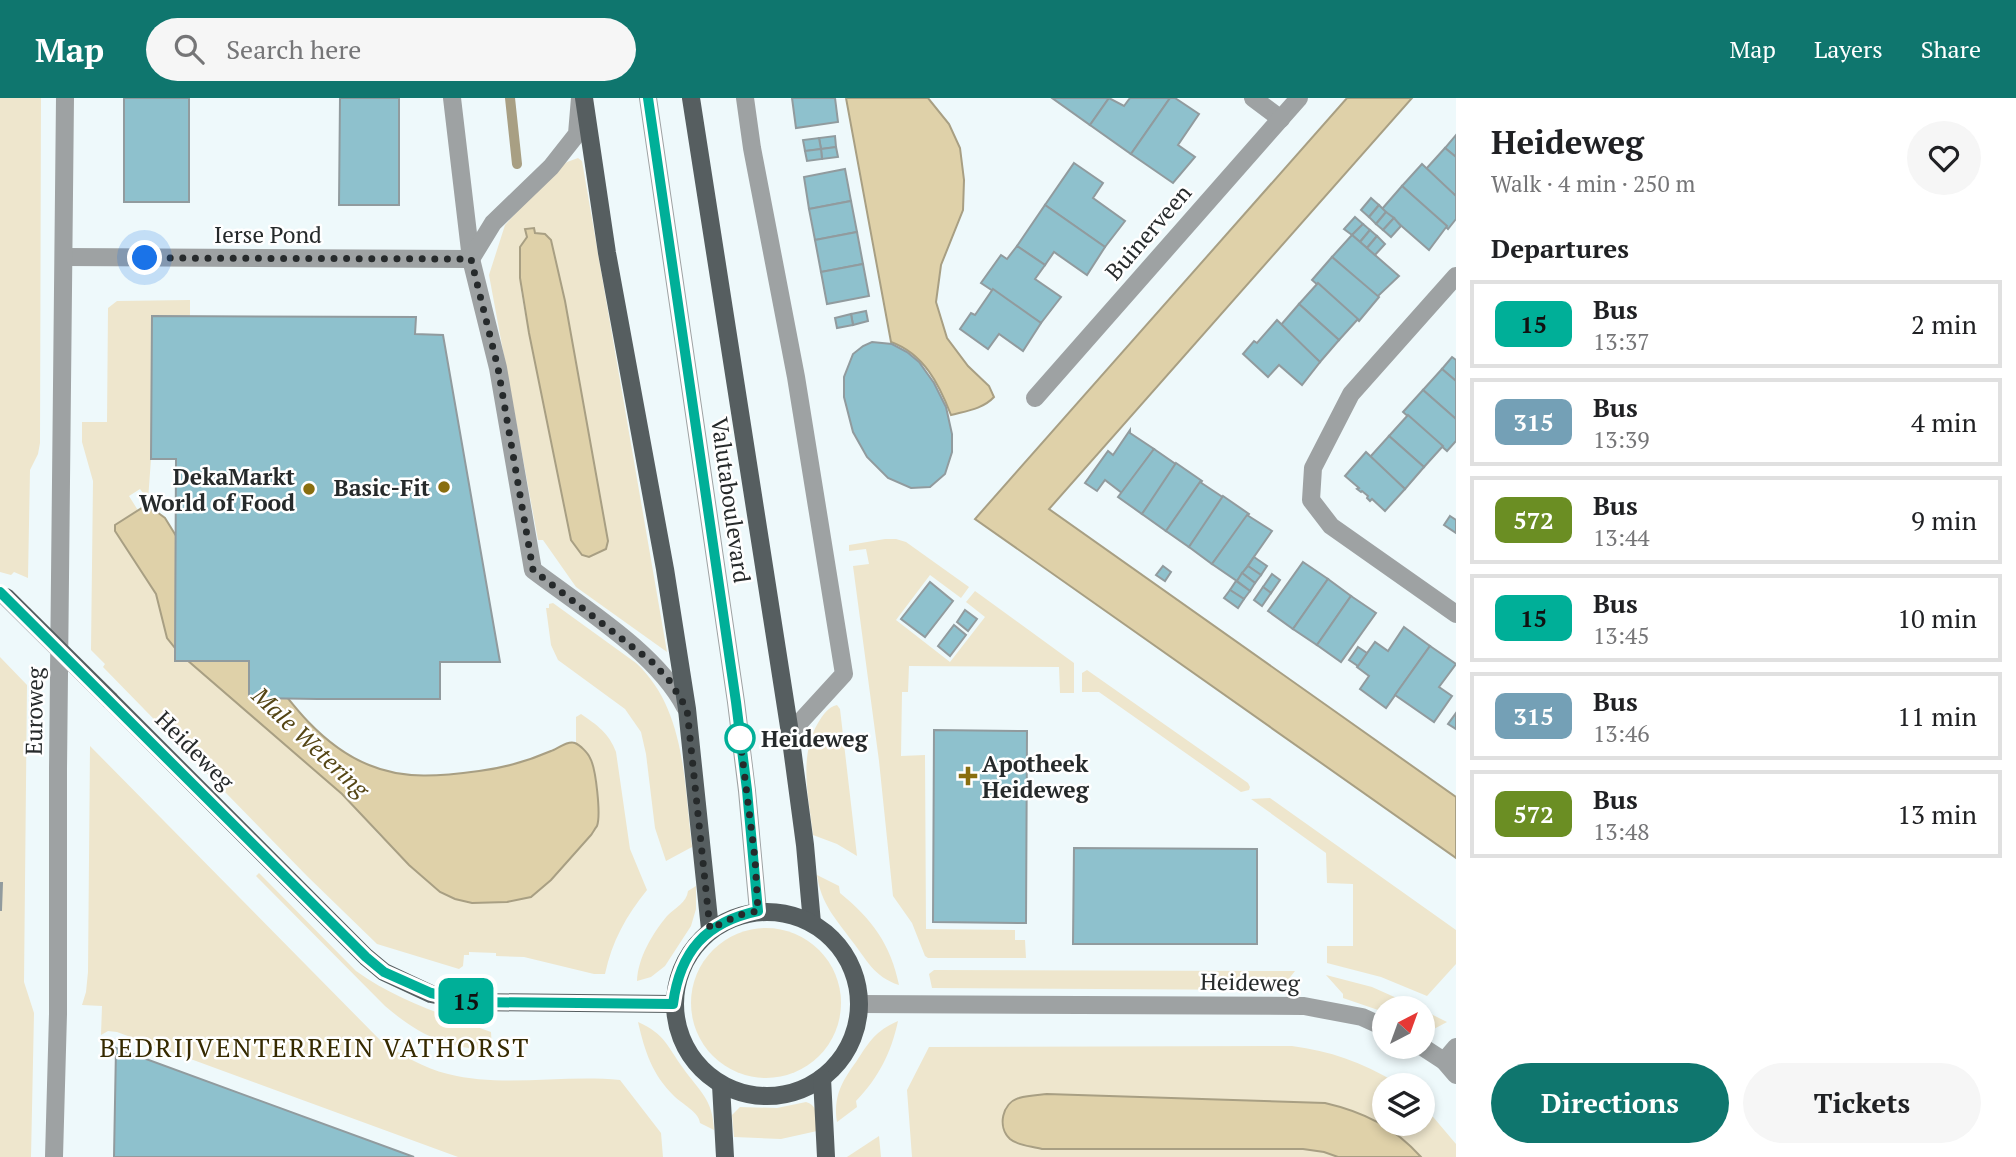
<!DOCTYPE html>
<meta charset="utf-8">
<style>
body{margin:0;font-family:"PT Serif",serif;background:#f6f6f6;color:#202124;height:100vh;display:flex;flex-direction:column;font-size:26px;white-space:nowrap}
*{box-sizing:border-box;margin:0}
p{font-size:23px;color:#757577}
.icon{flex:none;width:38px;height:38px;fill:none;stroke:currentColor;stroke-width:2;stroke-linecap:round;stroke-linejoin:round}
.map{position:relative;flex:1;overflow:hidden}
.drawer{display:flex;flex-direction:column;background:#fff;width:560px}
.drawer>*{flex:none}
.badge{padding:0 14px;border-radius:10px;font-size:24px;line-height:46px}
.needle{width:46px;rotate:41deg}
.controls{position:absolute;left:1372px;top:898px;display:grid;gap:14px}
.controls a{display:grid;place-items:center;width:63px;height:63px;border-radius:50%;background:#fff;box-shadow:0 4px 10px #0003;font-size:35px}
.you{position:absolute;width:35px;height:35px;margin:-18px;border:5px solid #fff;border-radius:50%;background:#1a73e8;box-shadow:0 0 0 10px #1a73e833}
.map>.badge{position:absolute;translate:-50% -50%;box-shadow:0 0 0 4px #fff}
h2{padding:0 35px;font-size:26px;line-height:63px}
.round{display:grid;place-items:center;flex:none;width:74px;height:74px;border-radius:37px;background:#f6f6f6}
.summary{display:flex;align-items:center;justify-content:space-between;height:119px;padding:0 35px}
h1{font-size:33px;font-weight:800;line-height:52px}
.primary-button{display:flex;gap:14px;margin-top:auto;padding:14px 35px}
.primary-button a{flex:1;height:80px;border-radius:42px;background:#0f766e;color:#fff;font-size:28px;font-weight:800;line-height:80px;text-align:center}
.primary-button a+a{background:#f6f6f6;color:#202124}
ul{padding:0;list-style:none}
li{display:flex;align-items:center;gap:21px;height:88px;margin:0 14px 10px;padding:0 21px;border:4px solid #e0e0e0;border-radius:0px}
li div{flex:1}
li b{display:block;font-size:26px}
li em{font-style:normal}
li .badge{min-width:77px;font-weight:700;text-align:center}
header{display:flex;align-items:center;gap:42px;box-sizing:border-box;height:98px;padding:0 35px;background:#0f766e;color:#fff}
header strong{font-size:33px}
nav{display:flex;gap:38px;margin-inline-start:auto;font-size:24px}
.search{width:490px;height:63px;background:#f6f6f6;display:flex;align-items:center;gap:18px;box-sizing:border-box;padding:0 24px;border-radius:38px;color:#757577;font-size:26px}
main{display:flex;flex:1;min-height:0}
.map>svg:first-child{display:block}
</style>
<header>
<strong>Map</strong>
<div class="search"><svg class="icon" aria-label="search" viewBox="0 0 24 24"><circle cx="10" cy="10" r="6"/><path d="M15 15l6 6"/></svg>Search here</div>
<nav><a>Map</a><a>Layers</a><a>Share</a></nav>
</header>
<main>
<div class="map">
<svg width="1456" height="1059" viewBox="0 0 1456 1059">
<rect width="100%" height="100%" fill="#eef9fb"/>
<g fill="#eee6cd" fill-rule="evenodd">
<polygon points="0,0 41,0 40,345 38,356 30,372 28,480 14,474 11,477 0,474"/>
<path d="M578 60 582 63 667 554 576 489 543 442H538L489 177 505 127 551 76 567 64ZM542 135 551 142 529 235C525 213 510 154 527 139Z"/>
<path d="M190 202V218H152L151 361 148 402 140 391 129 398 139 414 116 427 156 496 179 555 342 696 381 739 531 799 551 782 597 728C600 714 598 675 591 661 588 655 581 649 576 645V619L581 616C597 627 609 635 616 654L630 751 647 792C626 818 612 843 605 876H594L524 859 496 858V855L469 854V857H464L463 868 459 871 377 846 307 778 103 569 105 566 91 552 93 383 82 344V324H107L108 210 117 203Z"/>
<polygon points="885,441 896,441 906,444 969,489 961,500 930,477 896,522 950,564 985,519 966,504 975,493 1074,565 1074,595 1060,595 1059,569 909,568 908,594 902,594 901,658 925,657 926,831 1015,832 1015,842 1025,842 1026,860 928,860 925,858 912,825 893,798 879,663 853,468 869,466 866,451 849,453 849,447"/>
<path d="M553 505 636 565C686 611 684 686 692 749L666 763 655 730 646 656 641 634 625 611 558 562 551 547 546 510H549V506Z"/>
<polygon points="0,559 27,587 24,884 34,915 31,1059 0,1059"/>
<polygon points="1087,572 1248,685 1250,689 1249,692 1241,694 1099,594 1082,594 1082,575"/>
<path d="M837 607 840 611 857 758 837 746 813 737C809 700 798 659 818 625 823 617 828 609 837 607Z"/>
<path d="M90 648 381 943C402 957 423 970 448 976 504 990 564 976 620 982L661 1035 663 1059H458L117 934 108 933 101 937 102 908 82 907 86 894 88 874Z"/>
<polygon points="1270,700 1456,832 1456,866 1427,898 1381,879 1327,865 1327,848 1353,848 1353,786 1327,785 1326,755 1251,701"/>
<path d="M259 775 356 873C396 902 444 917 491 934L492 953C446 949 420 938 385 908L256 778Z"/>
<path d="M817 777 839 788 840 795C872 821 891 847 899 887 874 879 867 862 852 843 836 821 821 806 817 777Z"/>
<path d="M696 788V811L691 828 665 868 651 879 637 883C638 860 652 836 667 818 675 810 687 804 688 793Z"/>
<circle cx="766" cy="905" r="75"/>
<polygon points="934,872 1295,873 1280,892 932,890 929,876"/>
<polygon points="1326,877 1372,889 1419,910 1384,910 1384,914 1343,900 1343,896"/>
<polygon points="1423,912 1447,924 1432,932 1423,931"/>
<path d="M898 923C891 955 879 979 856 1003L857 1009 837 1024C833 999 842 983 856 964 870 943 874 934 898 923Z"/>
<path d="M638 924C665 936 667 948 683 970 699 993 713 1001 714 1032L700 1025C699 1014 682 1006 674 998 652 976 645 954 638 924Z"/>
<path d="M1292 948C1330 953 1362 964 1395 984L1399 987H1384V1026H1423V1007L1456 1046V1059H1421L1400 1038 1325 1005 1047 996 1017 1046 1042 1051H1303L1324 1054 1338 1059H912L907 992 929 949Z"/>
<path d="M806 1004C819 1008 817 1020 817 1033L781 1041 734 1039 732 1017 740 1009 777 1010Z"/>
<polygon points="879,1038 881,1059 847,1059"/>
</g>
<g fill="#dfd1a9" stroke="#a89f83" stroke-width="2">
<path d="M846 0H928L949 26 960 50 964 82 963 112 941 167 936 204 947 240 968 268 989 288 994 299C983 311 966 313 951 317 939 286 924 256 891 244Z"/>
<polygon points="1347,0 1412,0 1049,411 1456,699 1456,760 975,421"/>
<polygon points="534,130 535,135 545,136 551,142 565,203 608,443 606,451 589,459 582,457 571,442 529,235 520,180 520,149 527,139 525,131"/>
<path d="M148 406 154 415 157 414 165 420C194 468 223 512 256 558 286 599 319 647 369 667 404 682 442 678 479 673 503 670 528 663 551 653 557 651 568 642 575 645 580 647 588 655 590 660 596 670 601 717 597 728 596 729 592 736 591 737L551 782 531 799 507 804 472 805 455 801 440 794 409 767 342 696 179 555 167 540 156 496 115 433V427Z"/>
<path d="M1047 996 1325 1005C1364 1014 1394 1029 1421 1059H1338L1324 1054 1303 1051H1042C1032 1048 1018 1048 1010 1041 997 1029 1002 1005 1019 1000 1028 997 1038 997 1047 996Z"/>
</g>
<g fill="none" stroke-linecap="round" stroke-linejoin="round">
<polyline stroke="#a89f83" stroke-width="10" points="510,0 517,66"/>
</g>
<g fill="#8ec1cd" stroke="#919b9e" stroke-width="2">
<rect x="124" y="0" width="65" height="104"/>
<polygon points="340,0 399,0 399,107 339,107"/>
<polygon points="792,0 835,0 838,24 796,30"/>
<polygon points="1052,0 1109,0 1090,27"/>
<polygon points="1109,0 1124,8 1130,0 1170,0 1131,56 1090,27"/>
<polygon points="1170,0 1175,0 1199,16 1178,47 1195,59 1173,85 1131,56"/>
<polygon points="1456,37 1456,59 1445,50"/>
<polygon points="835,38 836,49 821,51 819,40"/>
<polygon points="819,40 821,51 805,53 803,42"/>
<polygon points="836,49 838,59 822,61 821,51"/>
<polygon points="1445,50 1456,59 1456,98 1426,71"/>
<polygon points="821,51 822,61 807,63 805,53"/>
<polygon points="1074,65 1103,85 1093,100 1125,123 1105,149 1045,107"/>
<polygon points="1422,66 1456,98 1456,121 1448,131 1402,88"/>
<polygon points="845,71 851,103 809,111 804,79"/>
<polygon points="1402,88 1447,128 1429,152 1382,111"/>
<polygon points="1371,100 1379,107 1369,119 1361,112"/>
<polygon points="851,103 857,134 815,142 809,111"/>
<polygon points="1045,107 1105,149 1087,177 1054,154 1045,167 1017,148"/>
<polygon points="1379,107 1386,114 1376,126 1369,119"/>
<polygon points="1386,114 1394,120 1383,132 1376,126"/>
<polygon points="1355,119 1363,126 1352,137 1344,131"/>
<polygon points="1394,120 1401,128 1391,139 1383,132"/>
<polygon points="1363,126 1370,132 1360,144 1352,137"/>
<polygon points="1370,132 1377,138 1367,150 1360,144"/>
<polygon points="857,134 863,166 821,174 815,142"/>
<polygon points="1352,137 1399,178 1377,199 1332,159"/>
<polygon points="1377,138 1385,146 1375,157 1367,150"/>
<polygon points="1017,148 1045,167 1035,181 1061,199 1041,225 981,185 1001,157 1007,161"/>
<polygon points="1332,159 1379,199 1359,223 1312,182"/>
<polygon points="863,166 869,198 827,206 821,174"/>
<polygon points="1318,185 1358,221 1339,242 1299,206"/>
<polygon points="993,191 1041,225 1023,253 999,236 988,251 960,231 971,215 975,217"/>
<polygon points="1299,206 1339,242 1320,264 1280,228"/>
<polygon points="866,213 868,223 853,227 851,216"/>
<polygon points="851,216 853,227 837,230 835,220"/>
<polygon points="152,218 416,219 415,236 443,237 500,564 440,564 440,601 317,601 249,600 249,563 175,563 176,361 151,361"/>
<polygon points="1277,222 1320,264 1302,287 1279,267 1268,279 1243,256 1254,243 1257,245"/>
<polygon points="872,244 892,246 907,254 919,264 934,285 946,309 952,336 952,354 945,376 930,389 911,390 888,380 867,359 853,334 844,299 844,279 853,256 863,248"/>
<polygon points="1452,259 1456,262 1456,283 1442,271"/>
<polygon points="1442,271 1456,283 1456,321 1423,292"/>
<polygon points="1423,292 1456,321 1456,343 1447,353 1403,314"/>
<polygon points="1408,317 1443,348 1424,369 1389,338"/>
<polygon points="1130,332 1130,335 1154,351 1122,395 1105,382 1097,393 1085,385 1108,353 1113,357"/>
<polygon points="1389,338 1424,369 1405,391 1370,359"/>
<polygon points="1154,351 1177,367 1142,416 1118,399"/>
<polygon points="1366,354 1405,391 1385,413 1372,401 1370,403 1367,400 1368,398 1362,393 1361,394 1357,391 1359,390 1345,378"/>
<polygon points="1176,365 1202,383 1166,433 1142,416"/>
<polygon points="1200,384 1224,400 1189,449 1166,433"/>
<polygon points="1223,398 1249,416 1212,466 1189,449"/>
<polygon points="1247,417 1272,433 1237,483 1212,466"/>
<polygon points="1450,418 1456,422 1456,435 1444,427"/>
<polygon points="1254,459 1267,468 1261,477 1248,468"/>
<polygon points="1303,464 1328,481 1293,531 1268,513"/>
<polygon points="1163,468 1171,474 1165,483 1156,477"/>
<polygon points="1248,468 1261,477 1255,485 1242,475"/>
<polygon points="1242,475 1255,485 1250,493 1237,483"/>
<polygon points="1272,476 1280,482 1271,495 1263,489"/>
<polygon points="1328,481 1351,498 1317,547 1293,531"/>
<polygon points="1236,483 1250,493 1244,501 1230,492"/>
<polygon points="930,484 953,503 925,539 901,521"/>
<polygon points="1263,489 1271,495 1262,508 1254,502"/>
<polygon points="1230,492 1244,501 1238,510 1224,500"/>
<polygon points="1351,498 1376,515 1341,564 1317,547"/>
<polygon points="965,512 977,521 968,533 957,524"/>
<polygon points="954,527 966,537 950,558 938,548"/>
<polygon points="1404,529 1430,548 1386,610 1360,591 1369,578 1357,569 1375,544 1388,553"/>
<polygon points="1430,548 1456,566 1439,589 1452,598 1434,624 1395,597"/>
<polygon points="1358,549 1367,555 1358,568 1349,562"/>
<polygon points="1456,615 1456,631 1448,626"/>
<polygon points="934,632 1027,633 1026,825 933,824"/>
<polygon points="1074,750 1257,751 1257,846 1073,846"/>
<polygon points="0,785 2,785 1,812 0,812"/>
<polygon points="116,950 414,1059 114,1059"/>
</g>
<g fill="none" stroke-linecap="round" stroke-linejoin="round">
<g stroke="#9ea2a3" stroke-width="18">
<path d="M452 0 471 161 498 270 533 472C583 510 656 554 685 609"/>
<polyline points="648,0 736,604 747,693 758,813"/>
<polyline points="745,0 752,50 796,279 844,576 790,635"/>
<polyline points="1253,0 1281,21"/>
<polyline points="64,159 471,161"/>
<polyline points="471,161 493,125 551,69 577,36 580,0"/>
<polyline points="1456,178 1351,296 1313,370 1311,402 1331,428 1456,516"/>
<polyline points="1035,300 1299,0"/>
<polyline points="860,906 1304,908 1362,919 1384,929"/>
<polyline points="1421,948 1444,963 1456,977"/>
<polyline points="1444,963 1456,949"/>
<polyline points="54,1059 58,916 58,671 65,0"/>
</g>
<g stroke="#565e60" stroke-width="18">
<polyline points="584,0 607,155 665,471 687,611 710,831"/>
<polyline points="691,0 790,635 805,747 812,825"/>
<polyline points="110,602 366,859 384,874 431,896 471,904 673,906"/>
<circle cx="767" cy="906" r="92"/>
<polyline points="822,980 826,1059"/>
<polyline points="721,987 725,1059"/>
</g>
<polyline stroke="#565e60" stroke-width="18" points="6,499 110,602"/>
</g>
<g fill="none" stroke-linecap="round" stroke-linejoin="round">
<defs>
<path id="line" d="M0 494 366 859 384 874 431 895 471 904 673 906C680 853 706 824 758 813L747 692 736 604 648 0"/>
</defs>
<use href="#line" stroke="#fff" stroke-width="16"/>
<use href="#line" stroke="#00af98" stroke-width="10"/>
<polyline stroke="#262a2b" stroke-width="7" stroke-dasharray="0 12.6" points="145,160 471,161 498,270 533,472 652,564 669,582 687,611 710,831 739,817 758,813 755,761 740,640"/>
</g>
<g fill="#896e0f" stroke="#fff" stroke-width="2.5">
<circle cx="444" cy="389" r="7"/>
<circle cx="309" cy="391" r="7"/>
<path d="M964.5 667.5h7v7h7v7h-7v7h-7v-7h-7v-7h7z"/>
</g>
<circle fill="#fff" stroke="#00af98" stroke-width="3.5" cx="740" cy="640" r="14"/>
<g text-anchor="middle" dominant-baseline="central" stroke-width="5" stroke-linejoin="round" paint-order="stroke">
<g font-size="23" fill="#262a2b" stroke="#fff">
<text transform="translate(1148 134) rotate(-49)">Buinerveen</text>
<text x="268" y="136">Ierse Pond</text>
<text transform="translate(731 402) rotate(82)">Valutaboulevard</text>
<text transform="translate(34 613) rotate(-89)">Euroweg</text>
<text transform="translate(195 652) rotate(45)">Heideweg</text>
<text transform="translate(1250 884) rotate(1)">Heideweg</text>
</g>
<g font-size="23" font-weight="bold" fill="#262a2b" stroke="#fff" text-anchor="end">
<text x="295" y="378">DekaMarkt<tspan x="295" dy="26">World of Food</tspan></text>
<text x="430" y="389">Basic-Fit</text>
<text x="982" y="665" text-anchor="start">Apotheek<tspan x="982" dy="26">Heideweg</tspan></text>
</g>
<g font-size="23" font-weight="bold" fill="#262a2b" stroke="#fff" text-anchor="start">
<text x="761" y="640">Heideweg</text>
</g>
<g font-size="24" font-style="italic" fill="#554615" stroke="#fff">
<text transform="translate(311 644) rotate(43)">Male Wetering</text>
</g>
<g font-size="26" letter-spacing="2" fill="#362a00" stroke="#fff">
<text x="315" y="949">BEDRIJVENTERREIN VATHORST</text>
</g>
</g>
</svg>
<div class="controls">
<a><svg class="needle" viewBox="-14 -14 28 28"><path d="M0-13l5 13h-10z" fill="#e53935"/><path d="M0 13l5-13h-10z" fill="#757577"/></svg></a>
<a><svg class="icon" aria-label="layers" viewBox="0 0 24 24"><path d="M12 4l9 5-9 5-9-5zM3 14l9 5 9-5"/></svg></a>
</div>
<div class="you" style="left:145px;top:160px"></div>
<b class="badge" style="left:466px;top:903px;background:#00af98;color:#111">15</b>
</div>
<section class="drawer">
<div class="summary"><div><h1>Heideweg</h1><p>Walk · 4 min · 250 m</p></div><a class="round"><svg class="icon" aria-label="heart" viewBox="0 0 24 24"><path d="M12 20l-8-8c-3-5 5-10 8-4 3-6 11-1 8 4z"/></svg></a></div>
<h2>Departures</h2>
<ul>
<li><span class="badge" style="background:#00af98;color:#111">15</span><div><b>Bus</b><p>13:37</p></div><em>2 min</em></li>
<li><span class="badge" style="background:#74a0b6;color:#fff">315</span><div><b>Bus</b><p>13:39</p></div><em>4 min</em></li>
<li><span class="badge" style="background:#6b8e23;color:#fff">572</span><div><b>Bus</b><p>13:44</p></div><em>9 min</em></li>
<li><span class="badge" style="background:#00af98;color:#111">15</span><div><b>Bus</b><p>13:45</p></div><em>10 min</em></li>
<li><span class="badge" style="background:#74a0b6;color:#fff">315</span><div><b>Bus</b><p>13:46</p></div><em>11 min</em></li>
<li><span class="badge" style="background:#6b8e23;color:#fff">572</span><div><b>Bus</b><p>13:48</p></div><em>13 min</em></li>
</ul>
<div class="primary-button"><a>Directions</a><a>Tickets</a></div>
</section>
</main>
